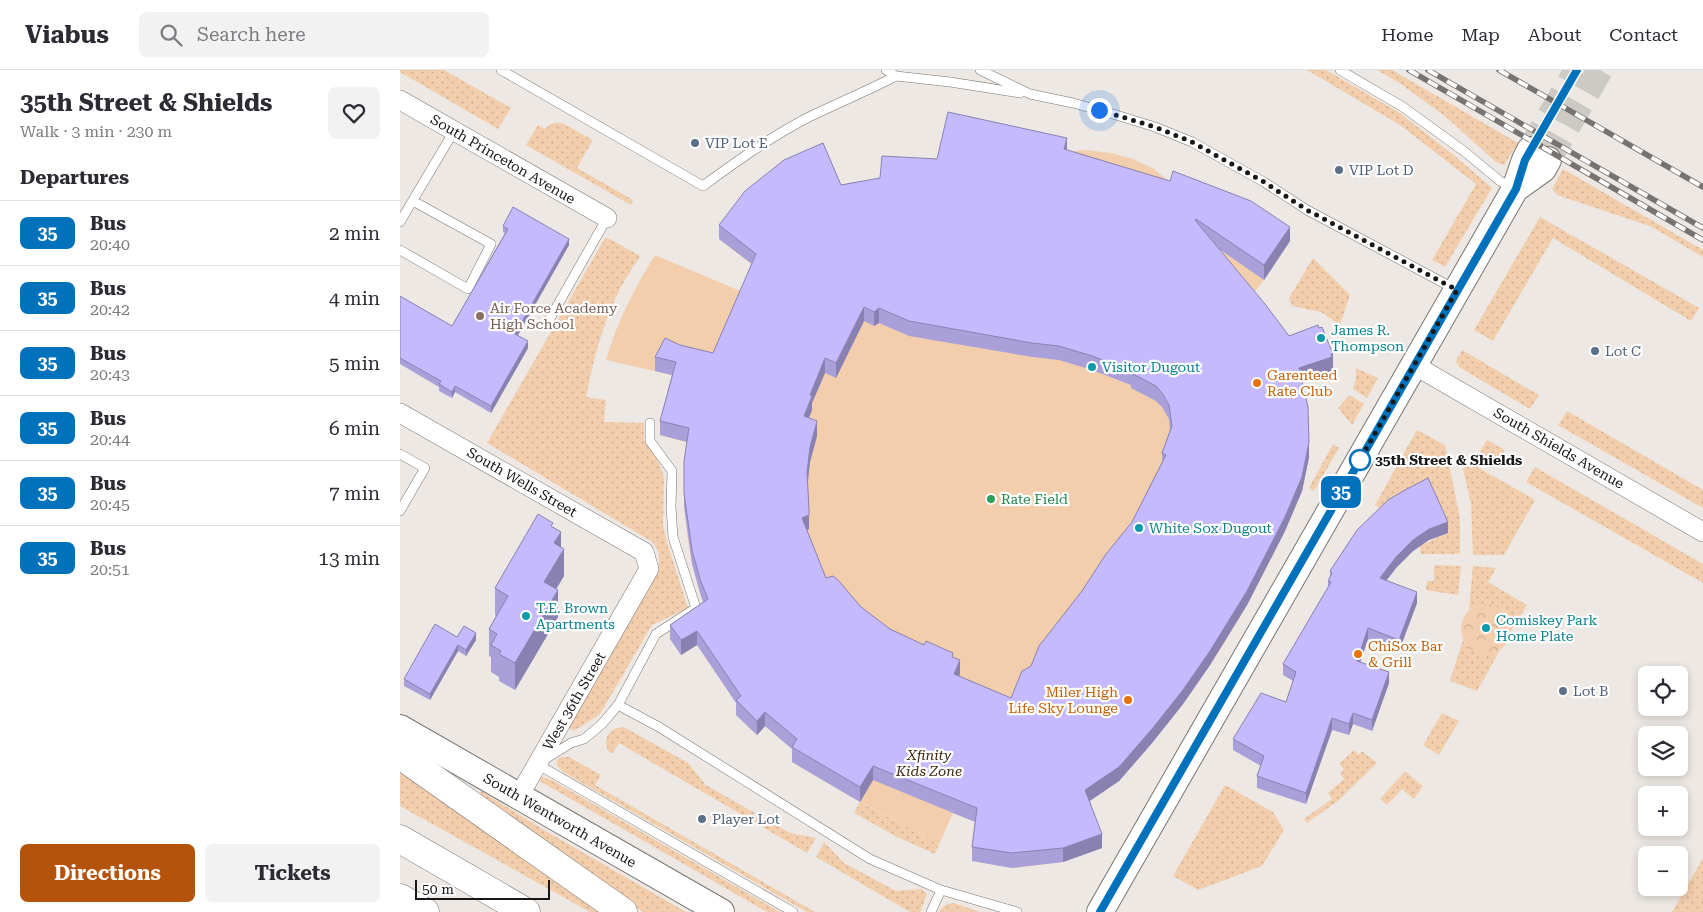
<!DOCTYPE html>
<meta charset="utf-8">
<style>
body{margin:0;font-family:"Roboto Serif",serif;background:#f2f2f3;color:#2b2b33;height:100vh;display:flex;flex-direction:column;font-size:19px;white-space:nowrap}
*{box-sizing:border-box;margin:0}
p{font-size:16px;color:#7c7c81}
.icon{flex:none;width:28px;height:28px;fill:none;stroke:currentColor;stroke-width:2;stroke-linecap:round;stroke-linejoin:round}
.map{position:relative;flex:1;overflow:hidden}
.side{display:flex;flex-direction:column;background:#fff;width:400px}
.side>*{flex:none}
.badge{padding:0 10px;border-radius:8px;font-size:18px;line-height:32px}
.buttons{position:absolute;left:1238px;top:596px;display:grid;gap:10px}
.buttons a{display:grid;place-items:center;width:50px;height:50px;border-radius:8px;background:#fff;box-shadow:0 2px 8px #0003;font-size:25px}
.scale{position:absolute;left:15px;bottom:12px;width:135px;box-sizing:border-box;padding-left:5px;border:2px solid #1a1816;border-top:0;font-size:14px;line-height:18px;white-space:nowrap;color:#1a1816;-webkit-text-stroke:4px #fff;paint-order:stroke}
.you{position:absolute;width:25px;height:25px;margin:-12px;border:4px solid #fff;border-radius:50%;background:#1a73e8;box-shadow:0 0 0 8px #1a73e833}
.map>.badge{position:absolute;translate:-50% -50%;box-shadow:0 0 0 2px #fff}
h2{padding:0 20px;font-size:19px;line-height:45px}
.round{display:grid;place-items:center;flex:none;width:52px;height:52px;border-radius:8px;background:#f2f2f3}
.overview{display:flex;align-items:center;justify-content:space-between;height:85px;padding:0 20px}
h1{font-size:24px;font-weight:700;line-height:38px}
.cta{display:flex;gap:10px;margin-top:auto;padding:10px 20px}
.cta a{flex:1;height:58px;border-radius:8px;background:#b45309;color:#fff;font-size:20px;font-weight:700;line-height:58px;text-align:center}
.cta a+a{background:#f2f2f3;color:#2b2b33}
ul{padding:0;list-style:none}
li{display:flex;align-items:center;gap:15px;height:65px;padding:0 20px;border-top:1px solid #e1e1e2}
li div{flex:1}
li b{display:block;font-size:19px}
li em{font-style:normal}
li .badge{min-width:55px;font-weight:700;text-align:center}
header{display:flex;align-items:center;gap:30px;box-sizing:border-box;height:70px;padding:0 25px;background:#fff;border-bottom:1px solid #e1e1e2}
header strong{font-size:24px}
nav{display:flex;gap:28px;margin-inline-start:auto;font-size:18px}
.search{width:350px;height:45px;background:#f2f2f3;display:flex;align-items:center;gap:12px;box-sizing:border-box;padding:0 18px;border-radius:8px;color:#7c7c81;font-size:19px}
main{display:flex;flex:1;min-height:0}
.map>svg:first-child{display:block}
</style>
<header>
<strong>Viabus</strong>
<div class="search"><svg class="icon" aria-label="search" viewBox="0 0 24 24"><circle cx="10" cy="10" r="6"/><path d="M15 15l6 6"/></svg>Search here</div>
<nav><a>Home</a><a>Map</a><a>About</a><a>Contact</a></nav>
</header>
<main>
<section class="side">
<div class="overview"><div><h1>35th Street &amp; Shields</h1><p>Walk · 3 min · 230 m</p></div><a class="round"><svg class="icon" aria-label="heart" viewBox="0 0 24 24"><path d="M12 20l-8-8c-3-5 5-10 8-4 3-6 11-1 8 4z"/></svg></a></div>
<h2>Departures</h2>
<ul>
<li><span class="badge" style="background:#0072bc;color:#fff">35</span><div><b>Bus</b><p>20:40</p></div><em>2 min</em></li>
<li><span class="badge" style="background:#0072bc;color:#fff">35</span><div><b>Bus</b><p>20:42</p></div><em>4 min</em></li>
<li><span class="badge" style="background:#0072bc;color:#fff">35</span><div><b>Bus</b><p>20:43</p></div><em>5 min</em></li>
<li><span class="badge" style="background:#0072bc;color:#fff">35</span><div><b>Bus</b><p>20:44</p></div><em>6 min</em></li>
<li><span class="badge" style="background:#0072bc;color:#fff">35</span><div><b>Bus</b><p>20:45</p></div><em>7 min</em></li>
<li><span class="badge" style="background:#0072bc;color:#fff">35</span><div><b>Bus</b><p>20:51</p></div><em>13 min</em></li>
</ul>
<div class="cta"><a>Directions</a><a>Tickets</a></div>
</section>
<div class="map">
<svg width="1303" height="842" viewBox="0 0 1303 842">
<defs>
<pattern id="grass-dots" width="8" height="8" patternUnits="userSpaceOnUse" patternTransform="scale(1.25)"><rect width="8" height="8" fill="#f2cead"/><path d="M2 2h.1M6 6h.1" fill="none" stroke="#cfb094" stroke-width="1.8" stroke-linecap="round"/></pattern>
<pattern id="park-crowns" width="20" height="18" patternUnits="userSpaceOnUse" patternTransform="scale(1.25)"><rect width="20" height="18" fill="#f2cead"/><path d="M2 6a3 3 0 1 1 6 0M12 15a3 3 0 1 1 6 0" fill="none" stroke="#cfb094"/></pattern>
</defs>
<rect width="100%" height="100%" fill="#ede8e3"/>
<g fill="url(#grass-dots)">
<polygon points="0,0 44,0 111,38 98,59 0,2"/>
<polygon points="907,0 926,0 1000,43 1056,87 1092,118 1045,197 1032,190 1076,114 1000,55"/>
<polygon points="977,0 992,0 1118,73 1104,95 1096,92 1046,47 998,12"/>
<polygon points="157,53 164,54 193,70 177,98 233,130 231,135 126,75 138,55 145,59 150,54"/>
<polygon points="1163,99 1303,180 1303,187 1250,156 1157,125 1152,119"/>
<polygon points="1140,147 1299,238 1291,251 1153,168 1093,271 1074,260"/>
<path d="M205 168 210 169 240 186C233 198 224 210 218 223 202 256 193 291 186 327L206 330 204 352 244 353V370L260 395 264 407 263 455 267 473 288 538 252 555 200 644 174 661 169 658 171 654 258 500C260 488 260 479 251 471L87 373Z"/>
<polygon points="913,188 950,225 940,255 921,242 892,236 889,228"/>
<polygon points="1062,280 1139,325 1130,339 1059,297 1056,291"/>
<polygon points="956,298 978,308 967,328 953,319 956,308"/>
<polygon points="950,325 964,334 952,355 938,338"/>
<polygon points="1167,341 1303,420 1303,438 1158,355"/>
<polygon points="1017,360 1045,375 1060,448 1060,484 1021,484 1020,476 1047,463 988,442 975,435"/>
<polygon points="1087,370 1105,380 1096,395 1078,385"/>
<polygon points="933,374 939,378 914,421 909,418"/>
<polygon points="1060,387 1135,430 1104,485 1073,485 1071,433"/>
<polygon points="1135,397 1303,494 1303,513 1126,412"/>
<polygon points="1034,495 1061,496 1058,525 1026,520 1027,511 1034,511"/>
<polygon points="1073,496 1096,498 1088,512 1127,535 1111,561 1109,547 1102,539 1076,536 1069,540"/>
<polygon points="1063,570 1066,575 1094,583 1100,580 1077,621 1050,611"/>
<polygon points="1042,643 1059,651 1039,685 1023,675"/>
<path d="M224 657 288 693 306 715 390 763 416 768 407 783 219 673 213 683 209 682C201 668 210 658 224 657Z"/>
<polygon points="954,680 959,685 962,681 977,693 938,731 907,753 904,749 932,729 928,723 944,709 940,704 944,699 939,694"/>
<polygon points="161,687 169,687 201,705 195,715 415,842 407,842 163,702 157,695 157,690"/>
<polygon points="0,699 208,842 190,842 0,736"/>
<polygon points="1005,701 1023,716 1014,729 1002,719 987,735 980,729"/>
<polygon points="142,707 150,709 380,842 367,842 138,710"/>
<polygon points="825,715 873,742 884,760 862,796 798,820 773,806"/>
<polygon points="81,721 144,760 286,842 243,842 78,726"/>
<polygon points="460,732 539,774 535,784 495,766 454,743"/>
<polygon points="424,772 444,793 496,821 522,819 527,824 520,842 510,842 416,787"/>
<polygon points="1303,788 1303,842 1272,842"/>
<path d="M554 833 580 842H539C542 836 547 834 554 833Z"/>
</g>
<circle fill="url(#park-crowns)" cx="1086" cy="559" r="25"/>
<path fill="#f2cead" d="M685 80 711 83 733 89 754 99 773 115 864 210 849 229 886 276 933 298 931 299 932 301 915 307 912 300 897 306 909 387 902 421 875 481 847 535 822 577 783 634 752 673 719 711 685 734 702 778 663 792 613 798 572 791 576 752 553 743 539 774 444 723 392 692 400 662 389 676 365 656 357 665 336 645 337 633 297 575 281 585 270 569 308 543C285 484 280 434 289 373L260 365 275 306 206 290C217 252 234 219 255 185L345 223 356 198 319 169 441 129 667 82Z"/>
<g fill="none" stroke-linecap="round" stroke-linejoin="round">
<g stroke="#cdc9c4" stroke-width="26" stroke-dasharray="26 13" stroke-linecap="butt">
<polyline points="1130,80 1177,0"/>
<polyline points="1148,90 1200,0"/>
</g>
<defs>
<g id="service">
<path d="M101 0 303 116C337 91 372 66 409 47 438 33 467 21 496 6"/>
<polyline points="486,0 496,6 550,12 620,23"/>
<polyline points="580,0 630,24 673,33 713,44 755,57 792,72 864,112 907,140 1055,219"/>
<polyline points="940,0 1003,37 1065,82 1100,111 1113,118"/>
<polyline points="0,152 54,61"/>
<polyline points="0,180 68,219 91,174 13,131"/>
<polyline points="148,252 207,148"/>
<polyline points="250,353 250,371 272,401 271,437 273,467 296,538 256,564 218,635 202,654 184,669 171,673 137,694 393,842"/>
<polyline points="0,384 25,398 0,441"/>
<polyline points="218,635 259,657 470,789 541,820 617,842"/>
<polyline points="531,842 541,820"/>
</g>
<g id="minor">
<polyline points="0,30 207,148"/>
<polyline points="1014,295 1303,462"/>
<polyline points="0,343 244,482 249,499 119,726"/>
</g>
<g id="secondary">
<polyline points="1115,119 1143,99 1148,90"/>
<polyline points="0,658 321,842"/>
<polyline points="700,842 1115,119 1125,90 1130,80"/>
</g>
<g id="motorway">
<polyline points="0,685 223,842"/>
<polyline points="0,769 126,842"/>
<polyline points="0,828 25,842"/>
</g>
</defs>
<use href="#service" stroke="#797571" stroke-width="10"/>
<use href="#minor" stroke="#797571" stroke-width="20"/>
<use href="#secondary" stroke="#797571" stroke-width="28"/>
<use href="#motorway" stroke="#797571" stroke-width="29"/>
<use href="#service" stroke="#fff" stroke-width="9"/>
<use href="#minor" stroke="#fff" stroke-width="19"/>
<use href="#secondary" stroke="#fff" stroke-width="26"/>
<use href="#motorway" stroke="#fff" stroke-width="28"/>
<defs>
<g id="rail">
<polyline points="1009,0 1303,170"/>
<polyline points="1028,0 1303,158"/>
<polyline points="1099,0 1303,117"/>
</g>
</defs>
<use href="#rail" stroke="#777370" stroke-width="5.5"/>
<use href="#rail" stroke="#fff" stroke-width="4" stroke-dasharray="11" stroke-linecap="butt"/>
</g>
<g fill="#a9a0da" fill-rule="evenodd">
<path d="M667 80 890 171 864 210 819 179 889 266 933 298H932V301L902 311 909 387 902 421 885 461 847 535 810 595 783 634 752 673 719 711 690 731 702 778 663 792 612 798 572 791V777L575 752 473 710 460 732 392 692V679L365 656 357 665 336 645V633L297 575 281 585 270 569V555L303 532 300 523 292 494 284 437V391L287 372 260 365V351L272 305 255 301V287L280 275 313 283 352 194 319 169V155L441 115 480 108 537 89ZM464 251 474 256 479 253 509 266 632 287 659 290 692 300 731 315V318L756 331 762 337 769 349 770 360 762 383V392L732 452 682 521 631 596 611 628 559 606 560 604 553 587 524 575 490 559 461 537 426 508 407 460 409 459V454L408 412 410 392 417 366 409 348 412 340V333L425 303 436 308Z"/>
<polygon points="103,156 169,175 118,265 128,278 91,343 55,322 52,328 39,321 39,317 0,294 0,226 52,256 105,163 103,162"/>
<polygon points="153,458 161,477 164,506 156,519 158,547 115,620 99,611 99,607 91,602 91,587 89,586 89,559 96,546 95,545 95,518"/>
<polygon points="1048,463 1029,470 1013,481 996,498 986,511 1017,533 999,581 968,569 960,592 989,613 972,661 953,654 949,665 932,660 906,734 857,718 857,706 861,696 833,680 833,669 886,632 893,611 883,605 883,594 928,518 928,511 930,506 930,501"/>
<polygon points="57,567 76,570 66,586 58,581 30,630 4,616 4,609"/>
</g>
<g fill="#8982b1">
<polygon points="667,68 667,82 664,79"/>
<polygon points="890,157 890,171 864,210 864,195"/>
<polygon points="169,169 169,175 115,270 115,264"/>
<polygon points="464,237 464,251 436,308 436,293"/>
<polygon points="479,238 479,253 474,256 474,242"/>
<polygon points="128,271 128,278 91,343 91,336"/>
<polygon points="933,284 933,298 932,298 932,301 899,312 899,298"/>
<polygon points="425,288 425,303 412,333 412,340 404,360 404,346 410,325"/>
<polygon points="55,316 55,322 52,328 52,322"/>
<polygon points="417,351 417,366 410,392 407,417 407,402 410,377"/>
<polygon points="909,372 909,387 902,421 885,461 847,535 810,595 783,634 752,673 719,711 685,734 685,720"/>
<polygon points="409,440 409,459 402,462 402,448"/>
<polygon points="1048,452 1048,463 1029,470 1013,481 996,498 980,519 980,508 996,487 1013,470 1029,459"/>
<polygon points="161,462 161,485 164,479 164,506 144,539 144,512 154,473"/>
<polygon points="158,520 158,547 115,620 115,593"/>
<polygon points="1017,522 1017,533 999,581 999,570"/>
<polygon points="968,558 968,569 957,602 957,591"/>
<polygon points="297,561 297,575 281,585 281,570"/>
<polygon points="76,563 76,570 66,586 66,580"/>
<polygon points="58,575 58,581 30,630 30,624"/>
<polygon points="560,590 560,604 554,618 554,604"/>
<polygon points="989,602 989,613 972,661 972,650"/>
<polygon points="365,642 365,656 357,665 357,651"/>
<polygon points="953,643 953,654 949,665 949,654"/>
<polygon points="932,648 932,660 906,734 906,723"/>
<polygon points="473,696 473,710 460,732 460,717"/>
<polygon points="702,764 702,778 663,792 663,778"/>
</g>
<g fill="#c4bafd" stroke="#8982b1" fill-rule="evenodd">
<path d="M548 42 667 68 664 79 770 111 773 101 851 131 890 157 864 195 796 149 795 150 865 234 889 266 918 255 919 258 922 257 933 284H931L932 287 899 298 908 337 909 372 902 407 885 447 847 521 810 581 783 620 752 659 719 697 685 720 702 764 663 778 612 783 572 777 577 738 473 696 460 717 392 677 397 669 365 642 357 651 336 630 341 626 297 561 281 570 270 555 308 529 300 509 292 480 284 423V391L289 358 260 351 276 292 255 287 265 268 280 275 313 283 356 184 319 155 345 121 384 90 423 73 441 115 480 108 482 86 537 89ZM464 237 474 242 479 238 509 251 632 273 659 276 692 286 732 301 731 303 756 316 762 323 769 335 772 356 762 383 766 385 732 452 706 484 682 521 639 576 631 596 622 601 611 628 554 604 560 590 552 587 553 583 526 571 524 575 490 559 461 537 438 510 433 506 426 508 402 448 409 445V440L407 402 410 377 417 351 404 346 412 326 410 325 425 288 436 293Z"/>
<polygon points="113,137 169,169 115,264 128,271 91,336 55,316 52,322 39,314 41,311 0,288 0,226 52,256 108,159 103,156"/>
<polygon points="1028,408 1048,452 1029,459 1013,470 996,487 980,508 1017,522 999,570 968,558 957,591 989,602 972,650 953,643 949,654 932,648 906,723 857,706 864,686 833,669 861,623 886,632 896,602 883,594 931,512 928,511 932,503 930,501 957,460 988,430 1005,420"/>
<polygon points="138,444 153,453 151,456 161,462 154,473 164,479 144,512 158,520 115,593 99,584 101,581 91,575 97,564 89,559 108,526 95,518"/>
<polygon points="35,554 57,567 64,556 76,563 66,580 58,575 30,624 4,609"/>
</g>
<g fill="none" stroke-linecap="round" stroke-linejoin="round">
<defs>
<polyline id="line" points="700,842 1116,119 1125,90 1177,0"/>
</defs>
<use href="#line" stroke="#fff" stroke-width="11"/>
<use href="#line" stroke="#0072bc" stroke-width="8"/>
<polyline stroke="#1a1816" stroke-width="5" stroke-dasharray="0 9" points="699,40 755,57 792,72 864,112 907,140 1057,220 957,395 960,390"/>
</g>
<g fill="#5c6f8a" stroke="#fff" stroke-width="2">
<circle cx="295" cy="73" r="5"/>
<circle cx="939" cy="100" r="5"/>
<circle cx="1195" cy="281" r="5"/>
<circle cx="1163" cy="621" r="5"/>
<circle cx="302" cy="749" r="5"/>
</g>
<circle fill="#8d6e63" stroke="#fff" stroke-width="2" cx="80" cy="246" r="5"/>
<g fill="#0f9aa8" stroke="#fff" stroke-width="2">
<circle cx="921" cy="268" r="5"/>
<circle cx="692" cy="297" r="5"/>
<circle cx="739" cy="458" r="5"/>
<circle cx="126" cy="546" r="5"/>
<circle cx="1086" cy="558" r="5"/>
</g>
<g fill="#e8710a" stroke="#fff" stroke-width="2">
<circle cx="857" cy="313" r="5"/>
<circle cx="958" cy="584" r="5"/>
<circle cx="728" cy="630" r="5"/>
</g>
<circle fill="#fff" stroke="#0072bc" stroke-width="2.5" cx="960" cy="390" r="10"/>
<circle fill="#2e9e5b" stroke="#fff" stroke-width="2" cx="591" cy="429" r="5"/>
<g text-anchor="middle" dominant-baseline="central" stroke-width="4.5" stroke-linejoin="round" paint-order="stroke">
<g font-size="14" fill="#4e5e75" stroke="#fff" text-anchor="start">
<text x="305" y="73">VIP Lot E</text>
<text x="949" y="100">VIP Lot D</text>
<text x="1205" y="281">Lot C</text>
<text x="1173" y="621">Lot B</text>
<text x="312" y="749">Player Lot</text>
</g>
<g font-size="14" fill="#1a1816" stroke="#fff">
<text transform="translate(103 89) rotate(30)">South Princeton Avenue</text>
<text transform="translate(1159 378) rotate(30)">South Shields Avenue</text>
<text transform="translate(122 412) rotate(30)">South Wells Street</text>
<text transform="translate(174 631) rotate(-60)">West 36th Street</text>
<text transform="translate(160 750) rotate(30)">South Wentworth Avenue</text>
</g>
<g font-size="14" fill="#785e54" stroke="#fff" text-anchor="start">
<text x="90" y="238">Air Force Academy<tspan x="90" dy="16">High School</tspan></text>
</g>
<g font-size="14" fill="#0d838f" stroke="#fff" text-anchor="start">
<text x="931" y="260">James R.<tspan x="931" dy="16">Thompson</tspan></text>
<text x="702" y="297">Visitor Dugout</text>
<text x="749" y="458">White Sox Dugout</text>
<text x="136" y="538">T.E. Brown<tspan x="136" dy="16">Apartments</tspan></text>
<text x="1096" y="550">Comiskey Park<tspan x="1096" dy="16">Home Plate</tspan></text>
</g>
<g font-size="14" fill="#c56008" stroke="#fff" text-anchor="start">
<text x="867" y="305">Garenteed<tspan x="867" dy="16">Rate Club</tspan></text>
<text x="968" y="576">ChiSox Bar<tspan x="968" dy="16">&amp; Grill</tspan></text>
<text x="718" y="622" text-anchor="end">Miler High<tspan x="718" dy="16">Life Sky Lounge</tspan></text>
</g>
<g font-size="14" font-weight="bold" fill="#1a1816" stroke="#fff" text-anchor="start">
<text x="975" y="390">35th Street &amp; Shields</text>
</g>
<g font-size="14" fill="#27864d" stroke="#fff" text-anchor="start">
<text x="601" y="429">Rate Field</text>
</g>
<g font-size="14" font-style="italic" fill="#3d260f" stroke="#fff">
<text x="529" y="685">Xfinity<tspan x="529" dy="16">Kids Zone</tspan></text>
</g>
</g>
</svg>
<div class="buttons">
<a><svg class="icon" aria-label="locate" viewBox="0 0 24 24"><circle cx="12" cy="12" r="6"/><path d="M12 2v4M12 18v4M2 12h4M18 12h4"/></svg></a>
<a><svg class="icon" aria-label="layers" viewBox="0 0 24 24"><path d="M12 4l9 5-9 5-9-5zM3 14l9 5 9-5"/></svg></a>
<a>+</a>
<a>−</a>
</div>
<div class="scale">50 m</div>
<div class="you" style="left:699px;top:40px"></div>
<b class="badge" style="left:941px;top:422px;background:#0072bc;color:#fff">35</b>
</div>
</main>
